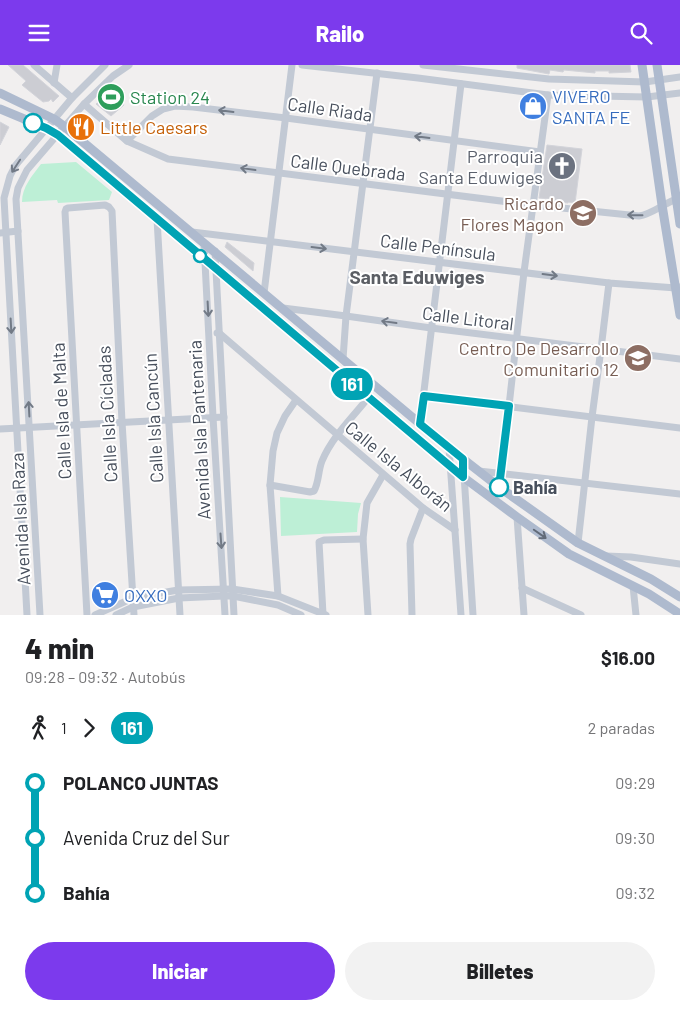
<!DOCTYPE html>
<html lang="es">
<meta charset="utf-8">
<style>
body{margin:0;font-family:Barlow,sans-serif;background:#f2f2f2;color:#202124;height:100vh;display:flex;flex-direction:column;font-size:19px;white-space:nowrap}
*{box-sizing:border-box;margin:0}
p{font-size:16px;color:#757577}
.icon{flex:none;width:28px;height:28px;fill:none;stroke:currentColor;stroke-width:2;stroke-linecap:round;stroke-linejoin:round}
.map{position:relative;height:550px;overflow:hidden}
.drawer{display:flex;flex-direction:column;background:#fff;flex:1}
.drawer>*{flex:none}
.badge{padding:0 10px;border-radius:16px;font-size:18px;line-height:32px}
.map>.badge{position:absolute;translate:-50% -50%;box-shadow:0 0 0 2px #fff}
.legs{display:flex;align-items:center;gap:8px;height:55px;padding:0 25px;font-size:16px}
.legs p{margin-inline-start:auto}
.headline{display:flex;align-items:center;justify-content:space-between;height:85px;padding:0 25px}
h1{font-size:28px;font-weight:800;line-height:38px}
.primary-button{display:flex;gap:10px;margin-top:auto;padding:10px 25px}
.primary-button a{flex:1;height:58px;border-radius:30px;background:#7c3aed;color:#fff;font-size:20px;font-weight:800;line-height:58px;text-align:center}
.primary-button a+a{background:#f2f2f2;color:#202124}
ul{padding:0 25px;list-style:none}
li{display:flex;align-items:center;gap:18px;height:55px;font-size:19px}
li i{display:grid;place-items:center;width:8px;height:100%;margin:0 6px;background:currentColor}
li i::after{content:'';width:12px;height:12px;margin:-6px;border:4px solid;border-radius:50%;background:#fff}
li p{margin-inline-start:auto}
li:first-child i{background:linear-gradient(#0000 50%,currentColor 0)}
li:last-child i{background:linear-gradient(currentColor 50%,#0000 0)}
header{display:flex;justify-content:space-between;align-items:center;height:65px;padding:0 25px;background:#7c3aed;color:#fff;font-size:22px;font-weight:800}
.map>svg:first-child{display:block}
</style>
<header><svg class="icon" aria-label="menu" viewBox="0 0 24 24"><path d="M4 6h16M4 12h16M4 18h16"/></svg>Railo<svg class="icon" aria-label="search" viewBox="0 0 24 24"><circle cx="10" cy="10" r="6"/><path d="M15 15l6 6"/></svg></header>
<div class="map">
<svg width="680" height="550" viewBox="0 0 680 550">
<rect width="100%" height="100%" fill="#f1efef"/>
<g fill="#bdefd6">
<path d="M76 97 112 127 109 135 58 138 57 135 22 137C22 122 32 111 41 99Z"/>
<polygon points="280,432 361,438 358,449 357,467 281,471"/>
</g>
<g fill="#cccdd3" stroke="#d3d4da">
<polygon points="8,0 23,0 59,31 53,37 51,34 49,36 43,37 22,20 26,16"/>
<polygon points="517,0 630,0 631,7 609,8 609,6 595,6 595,8 564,5 563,7 550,5 549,9 517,3"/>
<polygon points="113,25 124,40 111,51 96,39"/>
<polygon points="0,57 9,62 0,80"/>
<polygon points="547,80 582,84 575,138 568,137 568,138 551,136 551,134 539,133"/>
<polygon points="227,177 254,198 253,206 225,182"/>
</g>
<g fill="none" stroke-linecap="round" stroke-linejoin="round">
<g stroke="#c2c9d4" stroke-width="7">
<polyline points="34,0 72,33"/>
<polyline points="302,0 418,13 548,30 647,32 680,28"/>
<polyline points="423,0 549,14 645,17 680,12"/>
<polyline points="54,18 57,0"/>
<path d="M84 39 127 76 168 94 533 140 639 151C653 149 665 137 680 133"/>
<polyline points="127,76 152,51 163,44 175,41 193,42 286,53 540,87"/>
<polyline points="157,154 180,550"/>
<polyline points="192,167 609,218 676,223 680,222"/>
<polyline points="0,168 18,166"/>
<polyline points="204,178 213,352 225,550"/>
<polyline points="215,186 234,550"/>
<polyline points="264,228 292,0"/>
<polyline points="283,243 346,251 431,263 680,294"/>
<polyline points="217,268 219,268 423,443 455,465"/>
<polyline points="343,294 346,251 377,8"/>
<polyline points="424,331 680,363"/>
<polyline points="420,359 461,19"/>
<polyline points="0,364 224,352"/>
<polyline points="449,383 461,550"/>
<polyline points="463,394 473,550"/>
<polyline points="479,406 680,429"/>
<path d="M270 420 310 427 314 426C319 417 318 406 322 396 332 372 352 353 368 333"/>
<polyline points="499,422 509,341 524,207 548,30"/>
<polyline points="517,452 524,550"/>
<polyline points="578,478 592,352 601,284 609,218"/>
<polyline points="606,491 631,492 680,499"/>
<polyline points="633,521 636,550"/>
<polyline points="522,523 581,550"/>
<polyline points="278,531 270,420 273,386 277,368 285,351 296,335"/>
<polyline points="323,549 319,477 324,475 363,474"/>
<polyline points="27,550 4,133 10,111 15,101 72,33 105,0"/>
<polyline points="40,550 16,134 18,123 27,105 84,39 113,11 129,0"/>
<polyline points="87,550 65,147 66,144 68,143 105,140 109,142 112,146 122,357 134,550"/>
<polyline points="95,550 133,533 178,525 232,524 278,531 326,550"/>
<polyline points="116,550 133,542 179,533 224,531 233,531 278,540 301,550"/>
<polyline points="368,550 363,474 367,438 383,410"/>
<polyline points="412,550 410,479 411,474 423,443"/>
</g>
<g stroke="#aebace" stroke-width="9">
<polyline points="642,0 662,140 680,250"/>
<polyline points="657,0 680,159"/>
<polyline points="0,28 54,54 65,62 449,383 499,422 578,478 651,514 680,532"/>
<polyline points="0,44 46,63 58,70 463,412 517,452 569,489 649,529 680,549"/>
</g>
</g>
<defs><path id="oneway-shaft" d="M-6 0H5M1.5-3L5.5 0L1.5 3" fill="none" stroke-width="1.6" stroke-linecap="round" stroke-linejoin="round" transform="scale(1.25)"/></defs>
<g stroke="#727a86">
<use href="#oneway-shaft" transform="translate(226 46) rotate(-173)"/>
<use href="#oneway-shaft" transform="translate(422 72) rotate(-173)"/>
<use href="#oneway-shaft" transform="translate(16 101) rotate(123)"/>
<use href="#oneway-shaft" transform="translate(248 104) rotate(-172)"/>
<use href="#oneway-shaft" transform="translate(635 150) rotate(-179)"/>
<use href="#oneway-shaft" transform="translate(319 183) rotate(7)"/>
<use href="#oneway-shaft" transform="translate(550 210) rotate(7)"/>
<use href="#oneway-shaft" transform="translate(208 244) rotate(87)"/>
<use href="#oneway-shaft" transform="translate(389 257) rotate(-172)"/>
<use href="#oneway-shaft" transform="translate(11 261) rotate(87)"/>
<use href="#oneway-shaft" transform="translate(29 344) rotate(-93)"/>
<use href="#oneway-shaft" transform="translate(221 476) rotate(86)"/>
</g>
<use stroke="#616a78" href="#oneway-shaft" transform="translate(540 469) rotate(35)"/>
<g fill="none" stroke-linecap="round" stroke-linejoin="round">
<defs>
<polyline id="line-1" points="33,58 46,63 58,70 463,412 463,394 420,359 424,331 509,341 499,422"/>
</defs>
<use href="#line-1" stroke="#fff" stroke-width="11"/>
<use href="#line-1" stroke="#00a3b4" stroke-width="8"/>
</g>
<defs>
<symbol id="stadium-disc" viewBox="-11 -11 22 22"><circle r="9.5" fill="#2e9e5b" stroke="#fff"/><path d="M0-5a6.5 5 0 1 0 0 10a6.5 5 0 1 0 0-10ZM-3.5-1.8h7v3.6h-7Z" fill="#fff"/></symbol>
<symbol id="shop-disc" viewBox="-11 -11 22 22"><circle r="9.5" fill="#3f7fe0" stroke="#fff"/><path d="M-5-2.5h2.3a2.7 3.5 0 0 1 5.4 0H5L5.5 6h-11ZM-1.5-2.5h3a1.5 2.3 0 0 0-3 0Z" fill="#fff"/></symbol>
<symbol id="restaurant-disc" viewBox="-11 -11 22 22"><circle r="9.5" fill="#e8710a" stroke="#fff"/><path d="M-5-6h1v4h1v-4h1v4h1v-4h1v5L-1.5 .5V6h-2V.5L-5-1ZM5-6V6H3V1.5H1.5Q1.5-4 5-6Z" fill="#fff"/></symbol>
<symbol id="church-disc" viewBox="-11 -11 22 22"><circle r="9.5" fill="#6b7280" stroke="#fff"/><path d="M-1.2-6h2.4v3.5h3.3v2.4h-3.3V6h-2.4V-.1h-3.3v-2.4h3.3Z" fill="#fff"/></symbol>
<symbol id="school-disc" viewBox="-11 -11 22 22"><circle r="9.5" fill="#8d6e63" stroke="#fff"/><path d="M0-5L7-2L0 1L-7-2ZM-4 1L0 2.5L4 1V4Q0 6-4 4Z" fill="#fff"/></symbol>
<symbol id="supermarket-disc" viewBox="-11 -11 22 22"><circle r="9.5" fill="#3f7fe0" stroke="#fff"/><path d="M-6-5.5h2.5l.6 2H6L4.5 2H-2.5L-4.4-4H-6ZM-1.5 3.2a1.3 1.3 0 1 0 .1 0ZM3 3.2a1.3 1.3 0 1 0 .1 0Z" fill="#fff"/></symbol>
</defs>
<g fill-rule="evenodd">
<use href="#stadium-disc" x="95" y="16" width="32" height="32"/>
<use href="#shop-disc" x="517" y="25" width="32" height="32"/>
<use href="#restaurant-disc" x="65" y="46" width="32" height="32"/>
<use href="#church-disc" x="546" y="85" width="32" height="32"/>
<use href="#school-disc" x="567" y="132" width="32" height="32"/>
<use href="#school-disc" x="622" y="277" width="32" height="32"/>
<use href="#supermarket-disc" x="89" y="514" width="32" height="32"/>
</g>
<g fill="#fff" stroke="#00a3b4" stroke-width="2.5">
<circle cx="33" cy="58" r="9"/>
<circle cx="200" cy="191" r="6"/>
<circle cx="499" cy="422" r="9"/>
</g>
<g text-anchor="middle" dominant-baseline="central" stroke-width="4" stroke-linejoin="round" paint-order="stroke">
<g font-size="18" fill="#366cbe" stroke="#fff" text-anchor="start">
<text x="552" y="31">VIVERO<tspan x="552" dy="21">SANTA FE</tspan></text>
<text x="124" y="530">OXXO</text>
</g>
<g font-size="18" fill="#27864d" stroke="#fff" text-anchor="start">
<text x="130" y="32">Station 24</text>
</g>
<g font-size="18" fill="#474f5c" stroke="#fff">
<text transform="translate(330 44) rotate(8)">Calle Riada</text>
<text transform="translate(348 102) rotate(7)">Calle Quebrada</text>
<text transform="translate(438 182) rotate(7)">Calle Península</text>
<text transform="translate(468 253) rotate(7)">Calle Litoral</text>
<text transform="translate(61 346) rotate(-93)">Calle Isla de Malta</text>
<text transform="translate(107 349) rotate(-93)">Calle Isla Cícladas</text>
<text transform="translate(153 353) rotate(-93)">Calle Isla Cancún</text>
<text transform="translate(199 365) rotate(-93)">Avenida Isla Pantenaria</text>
<text transform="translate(399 401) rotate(39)">Calle Isla Alborán</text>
<text transform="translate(20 454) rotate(-93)">Avenida Isla Raza</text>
</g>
<g font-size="18" fill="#c56008" stroke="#fff" text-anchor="start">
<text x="100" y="62">Little Caesars</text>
</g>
<g font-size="18" fill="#5b616d" stroke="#fff" text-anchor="end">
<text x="543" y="91">Parroquia<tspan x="543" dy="21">Santa Eduwiges</tspan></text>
</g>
<g font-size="18" fill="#785e54" stroke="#fff" text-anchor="end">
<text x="564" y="138">Ricardo<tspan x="564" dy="21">Flores Magon</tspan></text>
<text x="619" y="283">Centro De Desarrollo<tspan x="619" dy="21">Comunitario 12</tspan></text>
</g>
<g font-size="18" font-weight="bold" fill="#474f5c" stroke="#fff" text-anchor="start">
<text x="513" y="422">Bahía</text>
</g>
<g font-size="19" font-weight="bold" fill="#5b5e64" stroke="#fff">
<text x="417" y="211">Santa Eduwiges</text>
</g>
</g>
</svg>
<b class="badge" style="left:352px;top:319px;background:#00a3b4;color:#fff">161</b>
</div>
<section class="drawer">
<div class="headline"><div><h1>4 min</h1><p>09:28 – 09:32 · Autobús</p></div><b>$16.00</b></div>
<div class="legs"><svg class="icon" aria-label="walk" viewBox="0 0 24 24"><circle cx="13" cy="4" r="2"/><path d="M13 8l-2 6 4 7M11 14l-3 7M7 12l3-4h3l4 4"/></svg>1<svg class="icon" aria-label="forward" viewBox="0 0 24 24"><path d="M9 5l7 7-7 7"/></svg><b class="badge" style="background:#00a3b4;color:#fff">161</b><p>2 paradas</p></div>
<ul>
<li><i style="color:#00a3b4"></i><b>POLANCO JUNTAS</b><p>09:29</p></li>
<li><i style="color:#00a3b4"></i><span>Avenida Cruz del Sur</span><p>09:30</p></li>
<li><i style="color:#00a3b4"></i><b>Bahía</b><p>09:32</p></li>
</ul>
<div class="primary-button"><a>Iniciar</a><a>Billetes</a></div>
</section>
